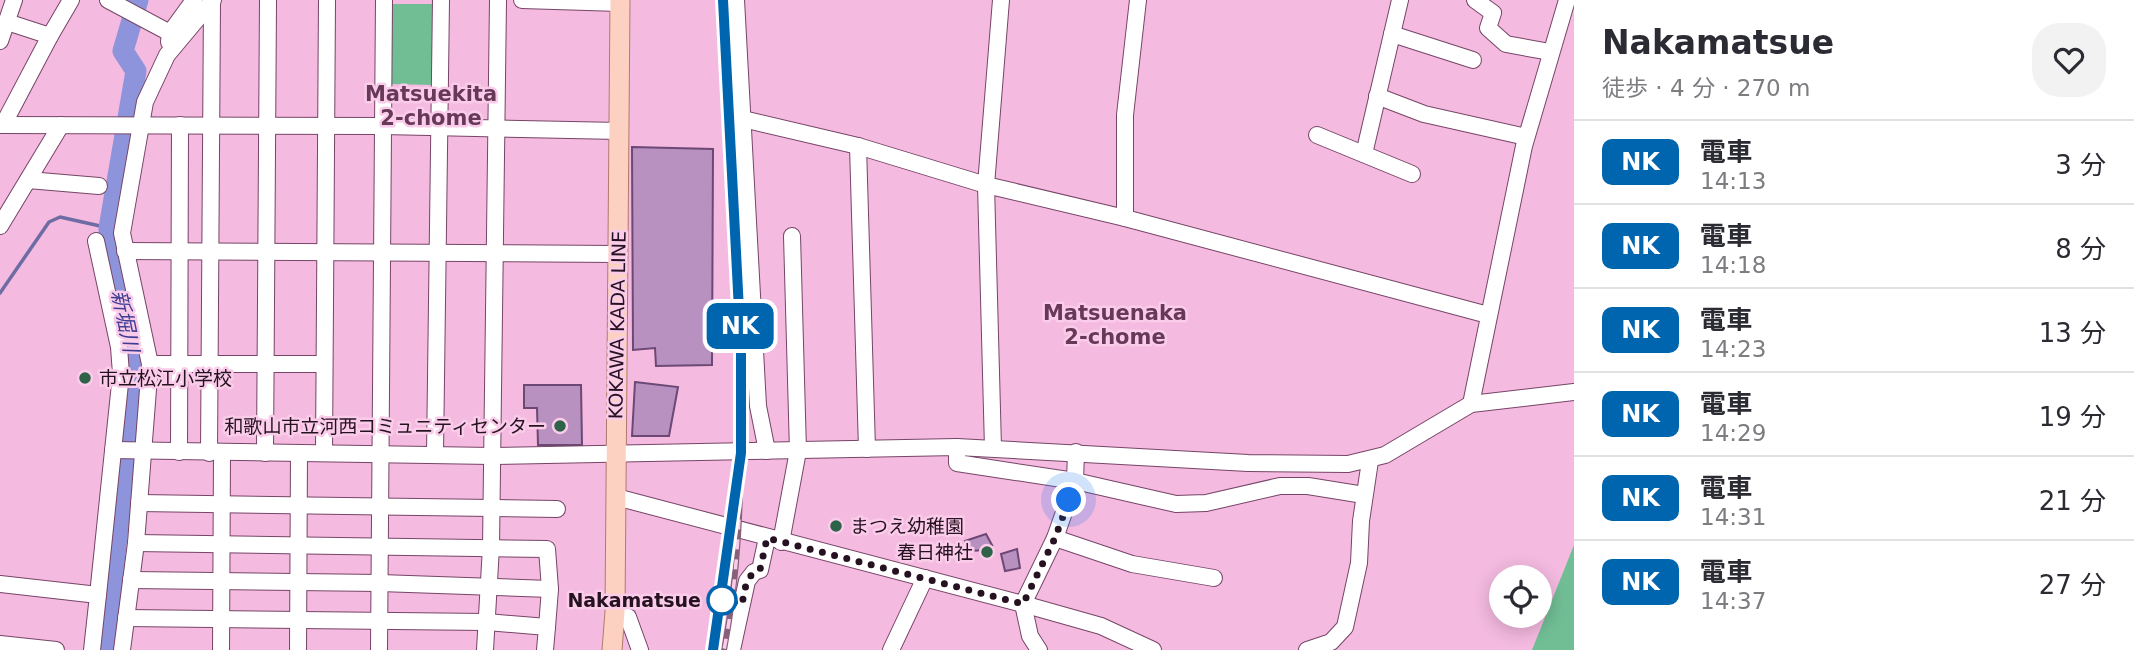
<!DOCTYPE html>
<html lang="ja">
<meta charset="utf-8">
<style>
body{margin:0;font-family:"DejaVu Sans","Noto Sans JP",sans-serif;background:#f2f2f3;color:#2b2b33;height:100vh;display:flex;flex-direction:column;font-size:26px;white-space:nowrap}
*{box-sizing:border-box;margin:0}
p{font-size:23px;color:#7c7c81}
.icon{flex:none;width:38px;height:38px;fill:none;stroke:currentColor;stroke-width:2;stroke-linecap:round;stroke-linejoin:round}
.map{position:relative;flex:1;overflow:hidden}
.drawer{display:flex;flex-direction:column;background:#fff;width:560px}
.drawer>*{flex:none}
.badge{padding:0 14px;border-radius:10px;font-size:24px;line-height:46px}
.buttons{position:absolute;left:1489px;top:565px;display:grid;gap:14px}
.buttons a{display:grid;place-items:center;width:63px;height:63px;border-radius:50%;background:#fff;box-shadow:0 4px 18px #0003;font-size:35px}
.you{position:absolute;width:35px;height:35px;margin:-18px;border:5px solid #fff;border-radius:50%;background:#1a73e8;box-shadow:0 0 0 10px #1a73e833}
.map>.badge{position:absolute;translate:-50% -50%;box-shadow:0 0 0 4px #fff}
.round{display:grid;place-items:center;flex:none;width:74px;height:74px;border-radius:28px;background:#f2f2f3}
.summary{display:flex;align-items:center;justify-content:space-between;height:119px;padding:0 28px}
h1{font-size:33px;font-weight:700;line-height:52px}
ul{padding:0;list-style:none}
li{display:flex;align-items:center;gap:21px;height:84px;padding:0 28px;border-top:2px solid #e1e1e2}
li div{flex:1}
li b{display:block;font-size:26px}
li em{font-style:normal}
li .badge{min-width:77px;font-weight:700;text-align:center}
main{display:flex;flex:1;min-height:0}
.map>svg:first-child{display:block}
</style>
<main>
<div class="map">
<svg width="1574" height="650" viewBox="0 0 1574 650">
<rect width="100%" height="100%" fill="#f4bae0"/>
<g fill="#71be95">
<polygon points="392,4 432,4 435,7 433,85 390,84 390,6"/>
<polygon points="1574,545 1574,650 1532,650"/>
</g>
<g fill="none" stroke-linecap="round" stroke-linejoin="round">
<polyline stroke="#6e6da3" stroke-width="3.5" points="0,293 49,222 60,217 109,228"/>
<path stroke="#8e94db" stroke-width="21" d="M105 650 134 375C133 325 109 278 109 228L136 71 123 51 138 0"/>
</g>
<g fill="#b891c1" stroke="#6c4874" stroke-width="2">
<polygon points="632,147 713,149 712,365 656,366 655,348 633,350"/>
<polygon points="635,382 678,387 669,436 632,436"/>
<polygon points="524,385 581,385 582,445 538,445 537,408 524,408"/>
<polygon points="986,534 992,545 988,545 989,550 967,551 965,541"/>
<polygon points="1017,549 1020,568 1005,571 1001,554"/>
</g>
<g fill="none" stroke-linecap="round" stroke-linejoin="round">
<defs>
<g id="minor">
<polyline points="108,0 170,33"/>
<polyline points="522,0 620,3"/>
<polyline points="736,0 758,406 767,451"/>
<polyline points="1475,0 1493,13 1488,28 1506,44 1550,52"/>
<polyline points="1392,34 1473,60"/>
<polyline points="50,36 71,0"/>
<polyline points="0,41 14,0"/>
<polyline points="169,42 170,33 194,0"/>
<polyline points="1377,96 1424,114 1526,137"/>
<polyline points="743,119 858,146 986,185 1125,218 1488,315"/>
<polyline points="0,125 383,126 620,131"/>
<polyline points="3,125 50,36 7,22"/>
<polyline points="1317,135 1412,174"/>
<polyline points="858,146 867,449"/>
<polyline points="1364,154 1400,0"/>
<polyline points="28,180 99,186"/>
<polyline points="1125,218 1125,115 1138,0"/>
<polyline points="0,226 61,125"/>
<polyline points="96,241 119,347 121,374 98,595"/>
<polyline points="125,251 618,254"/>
<polyline points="150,364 324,364"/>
<polyline points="1471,404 1524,146 1567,0"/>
<polyline points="957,447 957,463 1075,481 1176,504 1206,503 1280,486 1308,486 1364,495"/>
<polyline points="993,448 986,185 1001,0"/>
<polyline points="113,450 492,456 957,447 1248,463 1348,464 1385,455 1471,404 1574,392"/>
<polyline points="179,452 180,125"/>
<polyline points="324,452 327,0"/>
<polyline points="209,453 212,1"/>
<polyline points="265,453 268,0"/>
<polyline points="435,454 441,0"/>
<polyline points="616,497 1023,604 1101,626 1153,650"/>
<polyline points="139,503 557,509"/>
<polyline points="1055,538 1132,564 1214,578"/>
<polyline points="781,542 798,451 792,236"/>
<polyline points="136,543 547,549 550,589 547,627"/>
<polyline points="131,580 380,583 550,589"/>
<polyline points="0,584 98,595 92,650"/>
<polyline points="615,612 628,617 640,650"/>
<polyline points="126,618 487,622 547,627 545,650"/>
<polyline points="0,644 56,650"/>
<polyline points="122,650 136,543 150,364 122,233 145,102 167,55 213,0"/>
<polyline points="221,650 222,453"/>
<polyline points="298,650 299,453"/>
<polyline points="379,650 384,0"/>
<polyline points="485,650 491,547 498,0"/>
<polyline points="732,650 747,581 754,572 760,570 767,538"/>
<polyline points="891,650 925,578"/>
<polyline points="1039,650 1030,636 1023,604 1055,538 1075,481 1076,452"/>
<polyline points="1307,650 1331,642 1345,627 1359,563 1361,521 1370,461"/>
</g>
<polyline id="major" points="612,650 615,612 620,0"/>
</defs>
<use href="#minor" stroke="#764567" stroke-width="18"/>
<use href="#major" stroke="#b07a6e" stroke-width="21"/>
<use href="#minor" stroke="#fff" stroke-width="16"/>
<use href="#major" stroke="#fdd1c2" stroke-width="19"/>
<defs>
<g id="rail">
<path d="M723 0C730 139 742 279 741 418 741 496 739 573 724 650"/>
<polyline points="713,650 729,552"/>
</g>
</defs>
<use href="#rail" stroke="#87617a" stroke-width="6"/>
<use href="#rail" stroke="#faccea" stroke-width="3.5" stroke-dasharray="10" stroke-linecap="butt"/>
</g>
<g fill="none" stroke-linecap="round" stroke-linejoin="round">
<defs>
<polyline id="line" points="713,650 741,453 741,349 723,0"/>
</defs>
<use href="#line" stroke="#fff" stroke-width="16"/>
<use href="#line" stroke="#0065af" stroke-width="10"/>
<path stroke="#25111f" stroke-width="7" stroke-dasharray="0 12.6" d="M722 600 742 604C745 591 745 574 760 570L767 538 1023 604 1055 538 1069 500"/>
</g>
<g fill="#2e6349" stroke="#faccea" stroke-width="2.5">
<circle cx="85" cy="378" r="7"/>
<circle cx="560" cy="426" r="7"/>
<circle cx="836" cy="526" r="7"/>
<circle cx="987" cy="552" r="7"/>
</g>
<circle fill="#fff" stroke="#0065af" stroke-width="3.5" cx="722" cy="600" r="14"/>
<g text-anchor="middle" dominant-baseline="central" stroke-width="5" stroke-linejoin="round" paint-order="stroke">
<g font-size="19" fill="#25111f" stroke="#faccea">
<text transform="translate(617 325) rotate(-89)">KOKAWA KADA LINE</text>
</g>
<g font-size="19" fill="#25111f" stroke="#faccea" text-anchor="start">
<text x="99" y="378">市立松江小学校</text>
<text x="546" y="426" text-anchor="end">和歌山市立河西コミュニティセンター</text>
<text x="850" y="526">まつえ幼稚園</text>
<text x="973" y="552" text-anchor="end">春日神社</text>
</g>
<g font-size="19" font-weight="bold" fill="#25111f" stroke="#faccea" text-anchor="end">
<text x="701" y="600">Nakamatsue</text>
</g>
<g font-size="21" font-weight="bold" fill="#683859" stroke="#faccea">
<text x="431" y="94">Matsuekita<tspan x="431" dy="24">2-chome</tspan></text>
<text x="1115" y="313">Matsuenaka<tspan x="1115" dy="24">2-chome</tspan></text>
</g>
<g font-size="21" font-style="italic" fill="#403e92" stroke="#faccea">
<text transform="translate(125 321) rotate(78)">新堀川</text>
</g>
</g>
</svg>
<div class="buttons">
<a><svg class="icon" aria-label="locate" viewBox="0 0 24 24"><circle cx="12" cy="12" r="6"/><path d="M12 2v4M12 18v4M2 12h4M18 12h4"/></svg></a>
</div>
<div class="you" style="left:1069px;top:500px"></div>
<b class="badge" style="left:740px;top:326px;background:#0065af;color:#fff">NK</b>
</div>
<section class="drawer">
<div class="summary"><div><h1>Nakamatsue</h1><p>徒歩 · 4 分 · 270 m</p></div><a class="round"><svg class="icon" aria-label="heart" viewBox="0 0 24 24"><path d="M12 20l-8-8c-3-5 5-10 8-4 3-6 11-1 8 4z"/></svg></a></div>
<ul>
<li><span class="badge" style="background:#0065af;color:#fff">NK</span><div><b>電車</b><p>14:13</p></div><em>3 分</em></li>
<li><span class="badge" style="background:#0065af;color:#fff">NK</span><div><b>電車</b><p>14:18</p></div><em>8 分</em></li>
<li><span class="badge" style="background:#0065af;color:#fff">NK</span><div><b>電車</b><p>14:23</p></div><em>13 分</em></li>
<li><span class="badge" style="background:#0065af;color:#fff">NK</span><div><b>電車</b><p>14:29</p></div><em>19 分</em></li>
<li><span class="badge" style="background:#0065af;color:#fff">NK</span><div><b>電車</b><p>14:31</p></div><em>21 分</em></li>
<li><span class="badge" style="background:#0065af;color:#fff">NK</span><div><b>電車</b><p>14:37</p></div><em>27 分</em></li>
</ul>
</section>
</main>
